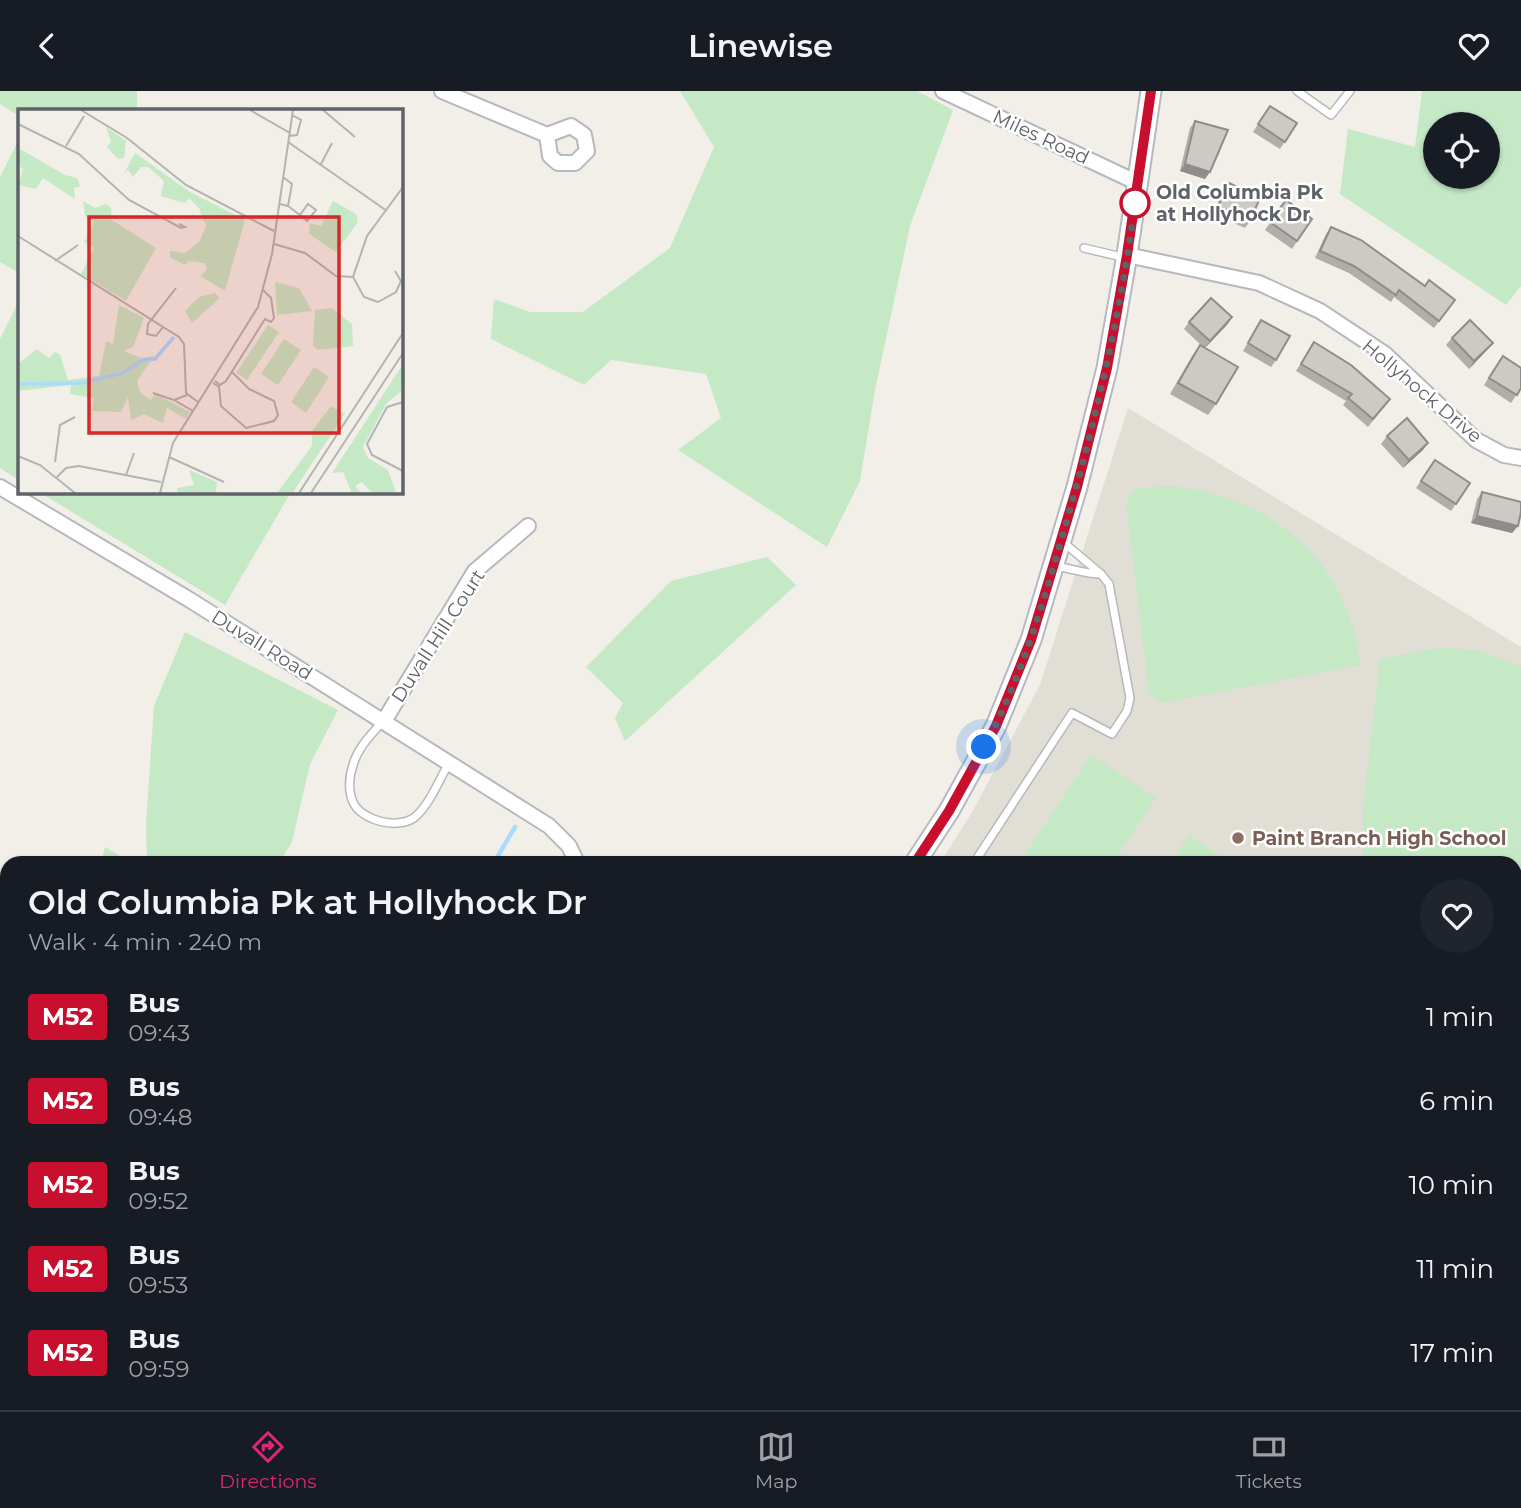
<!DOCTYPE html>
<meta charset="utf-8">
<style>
body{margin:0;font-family:Montserrat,sans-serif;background:#20242c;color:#f1f3f6;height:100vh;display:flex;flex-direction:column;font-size:26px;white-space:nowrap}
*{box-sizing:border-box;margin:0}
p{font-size:23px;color:#9ea1a6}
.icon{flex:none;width:38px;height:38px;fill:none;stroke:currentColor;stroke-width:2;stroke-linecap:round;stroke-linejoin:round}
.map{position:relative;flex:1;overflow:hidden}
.drawer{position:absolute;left:0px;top:765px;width:1522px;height:555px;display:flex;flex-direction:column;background:#171b24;border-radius:21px 21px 0 0;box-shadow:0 2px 5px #0004}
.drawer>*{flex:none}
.badge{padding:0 14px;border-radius:5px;font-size:24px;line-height:46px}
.controls{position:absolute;left:1423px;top:21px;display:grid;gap:14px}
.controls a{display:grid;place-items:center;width:77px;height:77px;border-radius:50%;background:#171b24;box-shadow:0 2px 5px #0004;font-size:35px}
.you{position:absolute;width:35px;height:35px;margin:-18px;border:5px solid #fff;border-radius:50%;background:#1a73e8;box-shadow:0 0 0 10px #1a73e833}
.map>.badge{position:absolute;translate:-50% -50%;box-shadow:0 0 0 4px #fff}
.round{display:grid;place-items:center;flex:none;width:74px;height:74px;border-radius:37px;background:#20242c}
.headline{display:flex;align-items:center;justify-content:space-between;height:119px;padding:0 28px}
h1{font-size:33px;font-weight:600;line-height:52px}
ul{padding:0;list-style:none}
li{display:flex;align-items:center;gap:21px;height:84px;padding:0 28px}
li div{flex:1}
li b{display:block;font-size:26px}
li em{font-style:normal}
li .badge{min-width:77px;font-weight:700;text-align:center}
header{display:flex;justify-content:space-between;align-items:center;height:91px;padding:0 28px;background:#171b24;font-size:32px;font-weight:600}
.tabs{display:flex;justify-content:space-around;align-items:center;height:98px;border-top:2px solid #363941;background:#171b24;font-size:19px;color:#9ea1a6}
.tabs a{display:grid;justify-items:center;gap:4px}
.tabs .current{color:#db2777}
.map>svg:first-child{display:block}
</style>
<header><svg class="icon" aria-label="back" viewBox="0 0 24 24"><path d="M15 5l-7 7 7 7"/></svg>Linewise<svg class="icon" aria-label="heart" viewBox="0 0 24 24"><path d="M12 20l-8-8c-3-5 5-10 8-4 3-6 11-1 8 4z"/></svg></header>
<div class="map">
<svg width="1521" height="1319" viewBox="0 0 1521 1319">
<rect width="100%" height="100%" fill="#f1efe8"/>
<g fill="#e1ded6">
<polygon points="1128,317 1521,556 1521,1218 1516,1226 1516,772 940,772 971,723 1040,594"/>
<polygon points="590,1312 1458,1313 1454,1319 586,1319"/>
</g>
<g fill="#c5e8c5" fill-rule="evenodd">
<polygon points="0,0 137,0 137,19 19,19 19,25 0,13"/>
<polygon points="680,0 917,0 953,19 910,135 875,299 860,390 827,456 678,359 721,327 706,283 611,269 584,294 491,248 494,208 530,221 583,221 670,157 714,56"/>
<path d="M1422 0H1521V195L1506 214 1340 103 1348 38 1415 56ZM1435 33H1488V86H1435Z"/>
<polygon points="19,48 19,182 0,171 0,86"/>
<polygon points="19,210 19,389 0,377 0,248"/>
<path d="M1170 395C1271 404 1350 471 1360 574L1162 612 1149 602 1126 411 1136 397Z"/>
<polygon points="39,401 291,401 225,514"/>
<polygon points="767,466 796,494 625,650 615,627 623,612 586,576 671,490"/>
<polygon points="185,541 338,619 310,673 292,751 279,772 147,772 146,733 154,615"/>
<polygon points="1442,556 1481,560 1521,576 1521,801 1516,801 1516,772 1363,772 1363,717 1380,568"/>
<polygon points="1091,664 1156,707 1113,772 1019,772"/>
<polygon points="1189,744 1232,772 1171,772"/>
<polygon points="105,756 133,772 101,772"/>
<polygon points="7,984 7,1107 0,1107 0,985"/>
<polygon points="1516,1176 1521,1179 1521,1261 1516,1270"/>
<polygon points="1361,1313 1361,1312 1488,1313 1483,1319 1363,1319"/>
</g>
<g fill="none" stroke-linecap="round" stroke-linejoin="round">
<g stroke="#aadaff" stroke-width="4.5">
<polyline points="491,772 495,770 515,736"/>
<polyline points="0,1000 7,997"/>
</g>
<defs>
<g id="lane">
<polyline points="1297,0 1331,24 1350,0"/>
<polyline points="1084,157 1126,167"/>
<path d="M1054 475C1071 477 1084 483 1101 483"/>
<path d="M383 630C371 644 358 656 353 674 349 685 348 700 353 711 361 730 399 739 415 726 430 713 439 689 449 672"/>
<polyline points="974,772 1072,622 1112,643 1127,620 1130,607 1109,493 1101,483 1063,451"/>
</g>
<g id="street">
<polyline points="442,0 547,44 571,35 584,44 587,60 575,72 558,72 550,65 547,44"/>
<polyline points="943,0 1138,92"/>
<polyline points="1127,164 1259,192 1320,220 1385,263 1476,349 1504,364 1521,367"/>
<polyline points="0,396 190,509 549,735 569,755 577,772"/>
<polyline points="384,630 475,480 528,435"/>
</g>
<g id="secondary">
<polyline points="915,772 949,720 996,635 1031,549 1077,396 1107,277 1127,164 1151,0"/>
<polyline points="553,1319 557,1312"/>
</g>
</defs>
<use href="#lane" stroke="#b5b8bc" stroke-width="10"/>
<use href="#street" stroke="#b5b8bc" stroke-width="18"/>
<use href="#secondary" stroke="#b6babf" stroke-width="23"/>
<use href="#lane" stroke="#fff" stroke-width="7"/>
<use href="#street" stroke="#fff" stroke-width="14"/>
<use href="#secondary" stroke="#fff" stroke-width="19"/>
</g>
<g fill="#afaea9">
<polygon points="1270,15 1297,32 1280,58 1253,41"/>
<polygon points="1195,30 1205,88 1180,80 1190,37"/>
<polygon points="1229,92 1250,130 1245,137 1213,123 1223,100"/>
<polygon points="1286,109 1312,128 1292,158 1265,139"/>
<polygon points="1331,136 1425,195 1455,209 1434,237 1394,206 1391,211 1349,182 1315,167 1326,143"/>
<polygon points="1232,226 1205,257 1216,313 1208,324 1170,303 1192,265 1200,254 1204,257 1184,238 1189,231"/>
<polygon points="1261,229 1276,269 1271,276 1243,260"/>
<polygon points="1452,247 1493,252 1487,259 1469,278 1446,254"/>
<polygon points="1314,251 1390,308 1368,336 1343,314 1346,310 1296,280"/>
<polygon points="1503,265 1521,297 1511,312 1484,294"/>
<polygon points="1387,345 1423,359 1403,377 1381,353"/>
<polygon points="1435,369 1470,392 1451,420 1416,397"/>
<polygon points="1482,401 1518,435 1512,442 1471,432 1477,408"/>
</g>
<g fill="#8f8d8a">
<polygon points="1185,73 1210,81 1205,88 1180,80"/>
<polygon points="1232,226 1227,234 1205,257 1210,250"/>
<polygon points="1493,252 1487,259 1469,278 1474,270"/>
<polygon points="1428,352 1423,359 1403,377 1409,369"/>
<polygon points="1477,425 1518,435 1512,442 1471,432"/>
<polygon points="104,1312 127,1312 161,1319 99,1319"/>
</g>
<g fill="#cccac5" stroke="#8f8d8a" stroke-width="2">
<polygon points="1270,15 1297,32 1285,51 1258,33"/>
<polygon points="1195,30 1228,39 1210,81 1185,73"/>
<polygon points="1229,92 1260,107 1250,130 1218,115"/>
<polygon points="1286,109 1312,128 1297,150 1270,131"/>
<polygon points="1331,136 1361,149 1425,195 1429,189 1455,209 1439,230 1399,199 1396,204 1354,175 1320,160"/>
<polygon points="1211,207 1232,226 1210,250 1189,231"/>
<polygon points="1261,229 1290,245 1276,269 1248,252"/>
<polygon points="1470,229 1493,252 1474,270 1452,247"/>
<polygon points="1314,251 1351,274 1390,308 1373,328 1348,307 1352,303 1301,273"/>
<polygon points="1200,254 1238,276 1216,313 1178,292"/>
<polygon points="1503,265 1521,277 1521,297 1517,304 1489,287"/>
<polygon points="1407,327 1428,352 1409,369 1387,345"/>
<polygon points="1435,369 1470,392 1456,413 1421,390"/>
<polygon points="1482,401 1521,411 1521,421 1518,435 1477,425"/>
<polygon points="127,1312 171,1312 170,1319 161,1319"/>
<polygon points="1074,1312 1308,1312 1313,1319 1066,1319"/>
</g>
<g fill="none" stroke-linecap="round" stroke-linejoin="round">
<defs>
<polyline id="line" points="915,772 949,720 996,635 1031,549 1077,396 1107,277 1127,164 1151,0"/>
</defs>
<use href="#line" stroke="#fff" stroke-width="16"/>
<use href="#line" stroke="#c8102e" stroke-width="10"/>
<path stroke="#5f6368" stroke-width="7" stroke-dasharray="0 12.6" d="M984 656C1019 592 1040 523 1060 453 1093 341 1120 228 1135 112"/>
</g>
<circle fill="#fff" stroke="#c8102e" stroke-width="3.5" cx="1135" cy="112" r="14"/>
<circle fill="#8d6e63" stroke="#fff" stroke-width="2.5" cx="1238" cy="747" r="7"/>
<g text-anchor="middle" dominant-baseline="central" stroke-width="5" stroke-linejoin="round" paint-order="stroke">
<g font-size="19" fill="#5f6368" stroke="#fff">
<text transform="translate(1041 46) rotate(25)">Miles Road</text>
<text transform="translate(1422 300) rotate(40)">Hollyhock Drive</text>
<text transform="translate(438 545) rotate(-57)">Duvall Hill Court</text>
<text transform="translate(262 554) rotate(32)">Duvall Road</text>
</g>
<g font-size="19" font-weight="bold" fill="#5f6368" stroke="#fff" text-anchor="start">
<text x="1156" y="101">Old Columbia Pk<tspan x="1156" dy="22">at Hollyhock Dr</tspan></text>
</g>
<g font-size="19" font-weight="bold" fill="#785e54" stroke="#fff" text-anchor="start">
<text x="1252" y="747">Paint Branch High School</text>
</g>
</g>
<g transform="translate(18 18)">
<rect width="385" height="385" fill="#f1efe8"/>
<path d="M88 18 108 32 106 49 100 50 89 38 93 33ZM2 40 47 66 59 69 62 77 56 79 57 90 25 69 18 80 0 76 5 61 0 54ZM117 44 172 83 227 111 207 182 182 167 189 161 187 154 171 152 167 156 152 148V142L167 144 181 133 188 117 181 99 171 89 167 94 143 87 146 72 130 58H123L115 68 110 61 106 65ZM65 92 77 99 88 95 93 99 94 111 138 139 108 192 63 165 76 139 66 133 76 113 67 107ZM315 92 338 105 340 113 318 143 291 125 292 114 303 117ZM257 173 281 179 294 202 259 206ZM197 184 202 189 174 214 167 202 181 188ZM101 196 126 209 115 238 106 242 123 249 136 247 119 272 122 283 132 291 138 285 172 303 168 310 149 299 145 314 126 305 113 311 110 288 103 303 74 302 76 289 52 285 53 276 0 282V255L19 240 31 249 37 243 42 246 50 271 81 267 88 232 95 235ZM314 199 334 215 335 237 300 241 295 237 297 201ZM250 216 261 223 229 271 218 264ZM266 230 283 241 260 276 243 265ZM385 255 383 282 368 295 345 338 350 349 370 361 378 384H354L344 373 337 377 343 384H334L325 363 314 364ZM296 258 311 268 288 304 273 293ZM313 297 327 305 275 383 259 384 294 337V322ZM171 361 199 373 198 384 159 383V379L176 376Z" fill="#c5e8c5"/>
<path fill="none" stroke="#aadaff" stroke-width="3.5" d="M0 275 65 274 105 264 125 251 137 250 156 228"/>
<path fill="none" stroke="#b3b3b1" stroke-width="2" d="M63 1 109 29 168 76 256 122M232 1 272 24M305 1 337 28M0 15 61 45 111 91 163 119 167 118 161 115M271 27 279 26 283 11 274 6M270 33 369 102M48 37 66 7M303 55 314 34M262 95 270 97 274 75 265 68M270 97 282 106 289 112 298 101 290 95 282 106M0 127 161 228 166 235 168 284 180 293M256 135 287 144 318 167 335 168M37 152 60 136M377 162 383 172 378 183 360 193 346 188 335 168 349 127 385 78M145 218 138 227 129 225 130 215 158 179M197 272 202 276 208 272 247 210 253 213 256 209 253 189 245 181M195 274 201 278 203 297 228 319 256 312 260 306 256 292 231 280 213 262M135 284 156 291M169 286 156 291 175 302M385 293 369 298 349 335 354 346 385 362M0 347 22 356 57 384M151 348 206 373M37 353 42 316 57 308M108 366 116 344M39 368 48 359 61 357 143 373M142 384 155 334 240 198 254 145 275 1M281 384 385 224M293 384 385 244"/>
<path fill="#d62828" fill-opacity="0.15" stroke="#d62828" stroke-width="3.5" d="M71 108H321V324H71Z"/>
<rect width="385" height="385" fill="none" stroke="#5f6368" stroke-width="3.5"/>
</g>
</svg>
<div class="controls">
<a><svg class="icon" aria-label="locate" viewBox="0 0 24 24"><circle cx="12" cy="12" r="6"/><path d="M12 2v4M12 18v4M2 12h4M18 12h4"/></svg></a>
</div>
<div class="you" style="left:984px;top:656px"></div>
<section class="drawer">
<div class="headline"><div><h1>Old Columbia Pk at Hollyhock Dr</h1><p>Walk · 4 min · 240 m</p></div><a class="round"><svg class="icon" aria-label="heart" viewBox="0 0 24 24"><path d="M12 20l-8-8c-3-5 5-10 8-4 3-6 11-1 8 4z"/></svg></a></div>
<ul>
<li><span class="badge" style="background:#c8102e;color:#fff">M52</span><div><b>Bus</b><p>09:43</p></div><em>1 min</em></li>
<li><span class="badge" style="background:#c8102e;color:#fff">M52</span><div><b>Bus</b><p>09:48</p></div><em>6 min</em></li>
<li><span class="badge" style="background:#c8102e;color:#fff">M52</span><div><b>Bus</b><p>09:52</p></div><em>10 min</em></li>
<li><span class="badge" style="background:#c8102e;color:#fff">M52</span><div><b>Bus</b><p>09:53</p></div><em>11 min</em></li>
<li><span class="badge" style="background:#c8102e;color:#fff">M52</span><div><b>Bus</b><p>09:59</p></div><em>17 min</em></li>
</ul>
</section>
</div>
<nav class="tabs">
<a class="current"><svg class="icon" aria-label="directions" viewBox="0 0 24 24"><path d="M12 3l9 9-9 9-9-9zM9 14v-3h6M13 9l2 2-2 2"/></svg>Directions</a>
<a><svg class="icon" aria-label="map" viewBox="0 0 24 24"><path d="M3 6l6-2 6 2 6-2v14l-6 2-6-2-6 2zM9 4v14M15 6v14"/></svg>Map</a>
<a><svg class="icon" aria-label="tickets" viewBox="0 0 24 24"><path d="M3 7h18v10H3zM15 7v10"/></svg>Tickets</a>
</nav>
